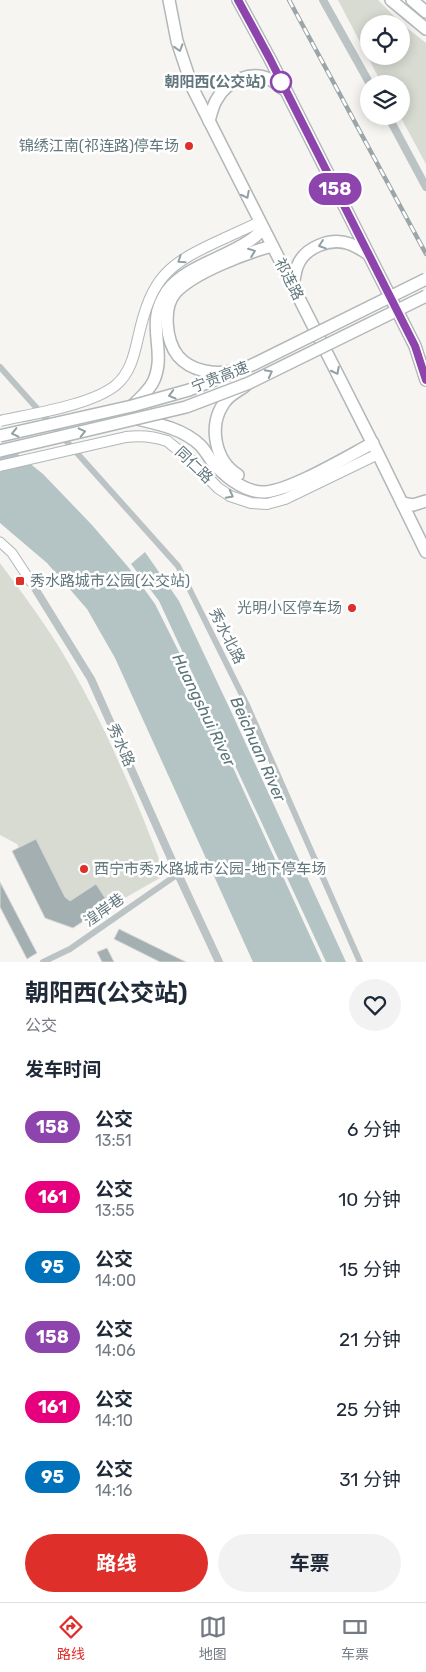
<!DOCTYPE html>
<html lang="zh">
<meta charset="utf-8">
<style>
body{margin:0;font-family:Rubik,"Noto Sans SC",sans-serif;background:#f2f2f3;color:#1f2937;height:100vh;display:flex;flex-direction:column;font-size:19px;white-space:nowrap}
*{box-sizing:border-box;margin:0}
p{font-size:16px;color:#747a83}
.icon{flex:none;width:28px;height:28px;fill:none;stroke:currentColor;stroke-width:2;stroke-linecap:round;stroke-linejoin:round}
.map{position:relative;height:962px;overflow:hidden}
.side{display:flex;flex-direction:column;background:#fff;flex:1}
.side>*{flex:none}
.badge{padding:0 10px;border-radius:16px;font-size:18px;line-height:32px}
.fabs{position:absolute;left:360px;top:15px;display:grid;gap:10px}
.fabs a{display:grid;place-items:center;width:50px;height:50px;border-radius:50%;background:#fff;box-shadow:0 2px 12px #0003;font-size:25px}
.map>.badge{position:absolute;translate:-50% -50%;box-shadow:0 0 0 2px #fff}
h2{padding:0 25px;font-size:19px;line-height:45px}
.round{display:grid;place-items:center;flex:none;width:52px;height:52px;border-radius:26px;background:#f2f2f3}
.headline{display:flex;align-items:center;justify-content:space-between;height:85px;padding:0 25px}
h1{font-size:24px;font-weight:700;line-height:38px}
.action{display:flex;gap:10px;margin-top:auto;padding:10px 25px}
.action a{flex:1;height:58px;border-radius:30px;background:#de2f2a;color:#fff;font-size:20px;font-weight:700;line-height:58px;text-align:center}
.action a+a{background:#f2f2f3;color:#1f2937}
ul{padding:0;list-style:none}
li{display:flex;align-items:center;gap:15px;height:70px;padding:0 25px}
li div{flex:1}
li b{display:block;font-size:19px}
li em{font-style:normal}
li .badge{min-width:55px;font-weight:700;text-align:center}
.tabs{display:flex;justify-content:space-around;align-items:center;height:70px;border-top:1px solid #e0e1e3;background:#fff;font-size:14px;color:#747a83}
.tabs a{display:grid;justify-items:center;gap:2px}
.tabs .selected{color:#de2f2a}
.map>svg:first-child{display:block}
</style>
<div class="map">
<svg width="426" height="962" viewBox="0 0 426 962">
<rect width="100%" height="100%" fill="#f6f5f2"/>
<g fill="#d7dbd2" fill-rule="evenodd">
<path d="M338 0H378L402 24 426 43V164L400 116 401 84H382ZM369 24H401V56H369Z"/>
<path d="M0 563C20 590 41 618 59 647 101 716 137 799 165 875L76 926 51 916 17 844 0 835Z"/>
</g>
<g fill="#b4c4c5">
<polygon points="0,444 9,447 43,474 92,525 129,568 155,604 193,680 322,962 253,962 115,658 87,609 47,563 0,523"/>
<polygon points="145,552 179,601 229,707 346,962 326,962 159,601 131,564"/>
</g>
<g fill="#a4afb2" stroke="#d7d7d5">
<polygon points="36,839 65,897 70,901 96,884 109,904 73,928 45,918 12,851"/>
<polygon points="0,882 37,953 27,959 0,907"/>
<polygon points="119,929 186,962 160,962 114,939"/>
<polygon points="107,948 114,962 102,962 97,952"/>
</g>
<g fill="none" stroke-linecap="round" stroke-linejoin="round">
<defs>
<polyline id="secondary" points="0,542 12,553 31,582"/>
<g id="primary">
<polyline points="225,238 260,222"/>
<polyline points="167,441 191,460 218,488 230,496 251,503 267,504 285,499 378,454"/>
</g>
<g id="trunk">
<polyline points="169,0 177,41 193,89 378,454 426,552"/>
<polyline points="238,0 270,59 415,346 426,380"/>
<path d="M209 121C211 114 213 105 217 99 227 81 252 69 271 80 275 82 279 86 283 89"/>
<path d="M293 287C294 280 295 273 297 267 304 247 331 237 350 244 356 246 362 250 368 254"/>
<path d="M231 371C214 375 191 371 178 356 166 341 162 307 176 292 195 272 246 253 272 246"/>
<path d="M132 406C140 398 150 390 154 380 167 350 144 323 167 291 185 267 224 258 249 241 254 238 259 233 263 229"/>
<path d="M137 419C159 424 183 429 200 445 206 451 210 460 216 466 228 479 247 493 265 492 292 490 348 456 373 443"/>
<path d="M238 475C215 461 208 426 224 403 228 396 238 391 245 386"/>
<polyline points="402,503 413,505 426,501"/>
</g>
<g id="motorway">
<polyline points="391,0 426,29"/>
<polyline points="412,0 426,12"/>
</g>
</defs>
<use href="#secondary" stroke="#afb7b9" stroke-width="11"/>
<use href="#primary" stroke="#b0b7b9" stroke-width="12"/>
<use href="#trunk" stroke="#b2b7b9" stroke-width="14"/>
<use href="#motorway" stroke="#b2b7b9" stroke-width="14"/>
<g stroke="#bcc3c5" stroke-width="6">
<polyline points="0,367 178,566 247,705 360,962"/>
<polyline points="43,962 70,949 178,874"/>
</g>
<g stroke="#bcc3c5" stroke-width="8">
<polyline points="323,0 370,84"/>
<polyline points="388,116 426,187"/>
<polyline points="31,582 91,679 178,874 219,962"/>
</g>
<use href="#secondary" stroke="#fff" stroke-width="9"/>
<use href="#primary" stroke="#fff" stroke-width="10"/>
<use href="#trunk" stroke="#fff" stroke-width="11"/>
<use href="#motorway" stroke="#fff" stroke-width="11"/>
<defs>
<polyline id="rail" points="289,0 426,254"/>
</defs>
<use href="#rail" stroke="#9ca6a9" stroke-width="4.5"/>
<use href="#rail" stroke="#fff" stroke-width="2.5" stroke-dasharray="8" stroke-linecap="butt"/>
<defs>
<g id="primary-bridge">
<path d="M0 421C31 414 92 405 116 385 130 373 134 356 138 338 152 275 168 264 225 238"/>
<path d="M0 466 126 437C141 435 153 436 167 441"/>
</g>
<g id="motorway-bridge">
<polyline points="0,436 132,406 189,390 252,365 426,279"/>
<polyline points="0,451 186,407 249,383 426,296"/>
</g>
</defs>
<use href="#primary-bridge" stroke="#b0b7b9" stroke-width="12" stroke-linecap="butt"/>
<use href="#motorway-bridge" stroke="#b2b7b9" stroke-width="14" stroke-linecap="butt"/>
<use href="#primary-bridge" stroke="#fff" stroke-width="10"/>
<use href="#motorway-bridge" stroke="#fff" stroke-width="11"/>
</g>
<defs><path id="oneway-chevron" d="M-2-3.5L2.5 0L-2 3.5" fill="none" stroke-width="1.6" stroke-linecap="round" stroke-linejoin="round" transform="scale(1.25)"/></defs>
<g stroke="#91a0a4">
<use href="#oneway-chevron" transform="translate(179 48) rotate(73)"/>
<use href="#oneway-chevron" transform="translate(246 195) rotate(63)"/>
<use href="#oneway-chevron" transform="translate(322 245) rotate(161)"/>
<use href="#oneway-chevron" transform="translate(252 252) rotate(-21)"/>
<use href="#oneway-chevron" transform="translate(181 260) rotate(146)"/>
<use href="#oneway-chevron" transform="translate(336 371) rotate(63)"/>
<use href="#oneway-chevron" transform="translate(269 373) rotate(-27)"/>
<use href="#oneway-chevron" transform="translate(172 395) rotate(164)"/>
<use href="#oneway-chevron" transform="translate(82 432) rotate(-13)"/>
<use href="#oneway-chevron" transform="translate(15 433) rotate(167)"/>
<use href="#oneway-chevron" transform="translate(230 495) rotate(27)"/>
</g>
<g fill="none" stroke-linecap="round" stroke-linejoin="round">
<defs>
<polyline id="line" points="238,0 270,59 415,346 426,380"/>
</defs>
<use href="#line" stroke="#fff" stroke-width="11"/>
<use href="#line" stroke="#8e44ad" stroke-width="8"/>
</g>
<circle fill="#fff" stroke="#8e44ad" stroke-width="2.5" cx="281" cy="82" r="10"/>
<g fill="#de2f2a" stroke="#fff" stroke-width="2">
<circle cx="189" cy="146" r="5"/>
<rect x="15" y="576" width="10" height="10" rx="2.5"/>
<circle cx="352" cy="608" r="5"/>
<circle cx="84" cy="869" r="5"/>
</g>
<g text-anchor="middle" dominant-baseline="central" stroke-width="5" stroke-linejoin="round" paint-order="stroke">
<g font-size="15" font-weight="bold" fill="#62777d" stroke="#fff" text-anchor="end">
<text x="266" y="82">朝阳西(公交站)</text>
</g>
<g font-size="15" fill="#62777d" stroke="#fff" text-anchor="end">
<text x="179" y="146">锦绣江南(祁连路)停车场</text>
<text x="30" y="581" text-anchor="start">秀水路城市公园(公交站)</text>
<text x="342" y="608">光明小区停车场</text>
<text x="94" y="869" text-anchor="start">西宁市秀水路城市公园-地下停车场</text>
</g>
<g font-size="15" fill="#62777d" stroke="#fff">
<text transform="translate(289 279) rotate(63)">祁连路</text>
<text transform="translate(220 377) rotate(-21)">宁贵高速</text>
<text transform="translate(194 465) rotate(44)">同仁路</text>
<text transform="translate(227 636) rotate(63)">秀水北路</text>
<text transform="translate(121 745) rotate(66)">秀水路</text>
<text transform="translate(104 910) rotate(-35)">湟岸巷</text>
</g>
<g font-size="16" font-style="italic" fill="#5c7678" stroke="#fff">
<text transform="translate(204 710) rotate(64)">Huangshui River</text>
<text transform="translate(258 749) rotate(66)">Beichuan River</text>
</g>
</g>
</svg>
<div class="fabs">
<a><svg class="icon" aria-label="locate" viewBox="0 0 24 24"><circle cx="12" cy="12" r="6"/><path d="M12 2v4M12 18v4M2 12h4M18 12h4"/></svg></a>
<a><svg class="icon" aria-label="layers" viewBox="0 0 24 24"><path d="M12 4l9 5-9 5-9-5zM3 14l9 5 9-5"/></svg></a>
</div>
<b class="badge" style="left:335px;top:189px;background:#8e44ad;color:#fff">158</b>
</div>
<section class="side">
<div class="headline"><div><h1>朝阳西(公交站)</h1><p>公交</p></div><a class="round"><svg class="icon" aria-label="heart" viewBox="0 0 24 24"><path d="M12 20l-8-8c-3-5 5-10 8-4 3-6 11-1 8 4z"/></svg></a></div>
<h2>发车时间</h2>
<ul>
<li><span class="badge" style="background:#8e44ad;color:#fff">158</span><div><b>公交</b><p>13:51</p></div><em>6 分钟</em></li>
<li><span class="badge" style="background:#e6007e;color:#fff">161</span><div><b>公交</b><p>13:55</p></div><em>10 分钟</em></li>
<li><span class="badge" style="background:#0072bc;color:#fff">95</span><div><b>公交</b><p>14:00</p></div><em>15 分钟</em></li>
<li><span class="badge" style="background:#8e44ad;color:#fff">158</span><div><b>公交</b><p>14:06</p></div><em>21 分钟</em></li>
<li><span class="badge" style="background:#e6007e;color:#fff">161</span><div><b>公交</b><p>14:10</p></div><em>25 分钟</em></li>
<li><span class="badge" style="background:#0072bc;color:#fff">95</span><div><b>公交</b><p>14:16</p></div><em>31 分钟</em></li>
</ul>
<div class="action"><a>路线</a><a>车票</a></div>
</section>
<nav class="tabs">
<a class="selected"><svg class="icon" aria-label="directions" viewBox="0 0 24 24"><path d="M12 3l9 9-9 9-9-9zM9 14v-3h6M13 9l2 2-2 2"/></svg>路线</a>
<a><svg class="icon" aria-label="map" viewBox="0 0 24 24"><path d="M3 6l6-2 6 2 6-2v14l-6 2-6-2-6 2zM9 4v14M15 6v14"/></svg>地图</a>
<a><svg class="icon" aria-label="tickets" viewBox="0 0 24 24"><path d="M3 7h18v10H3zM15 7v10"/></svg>车票</a>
</nav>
